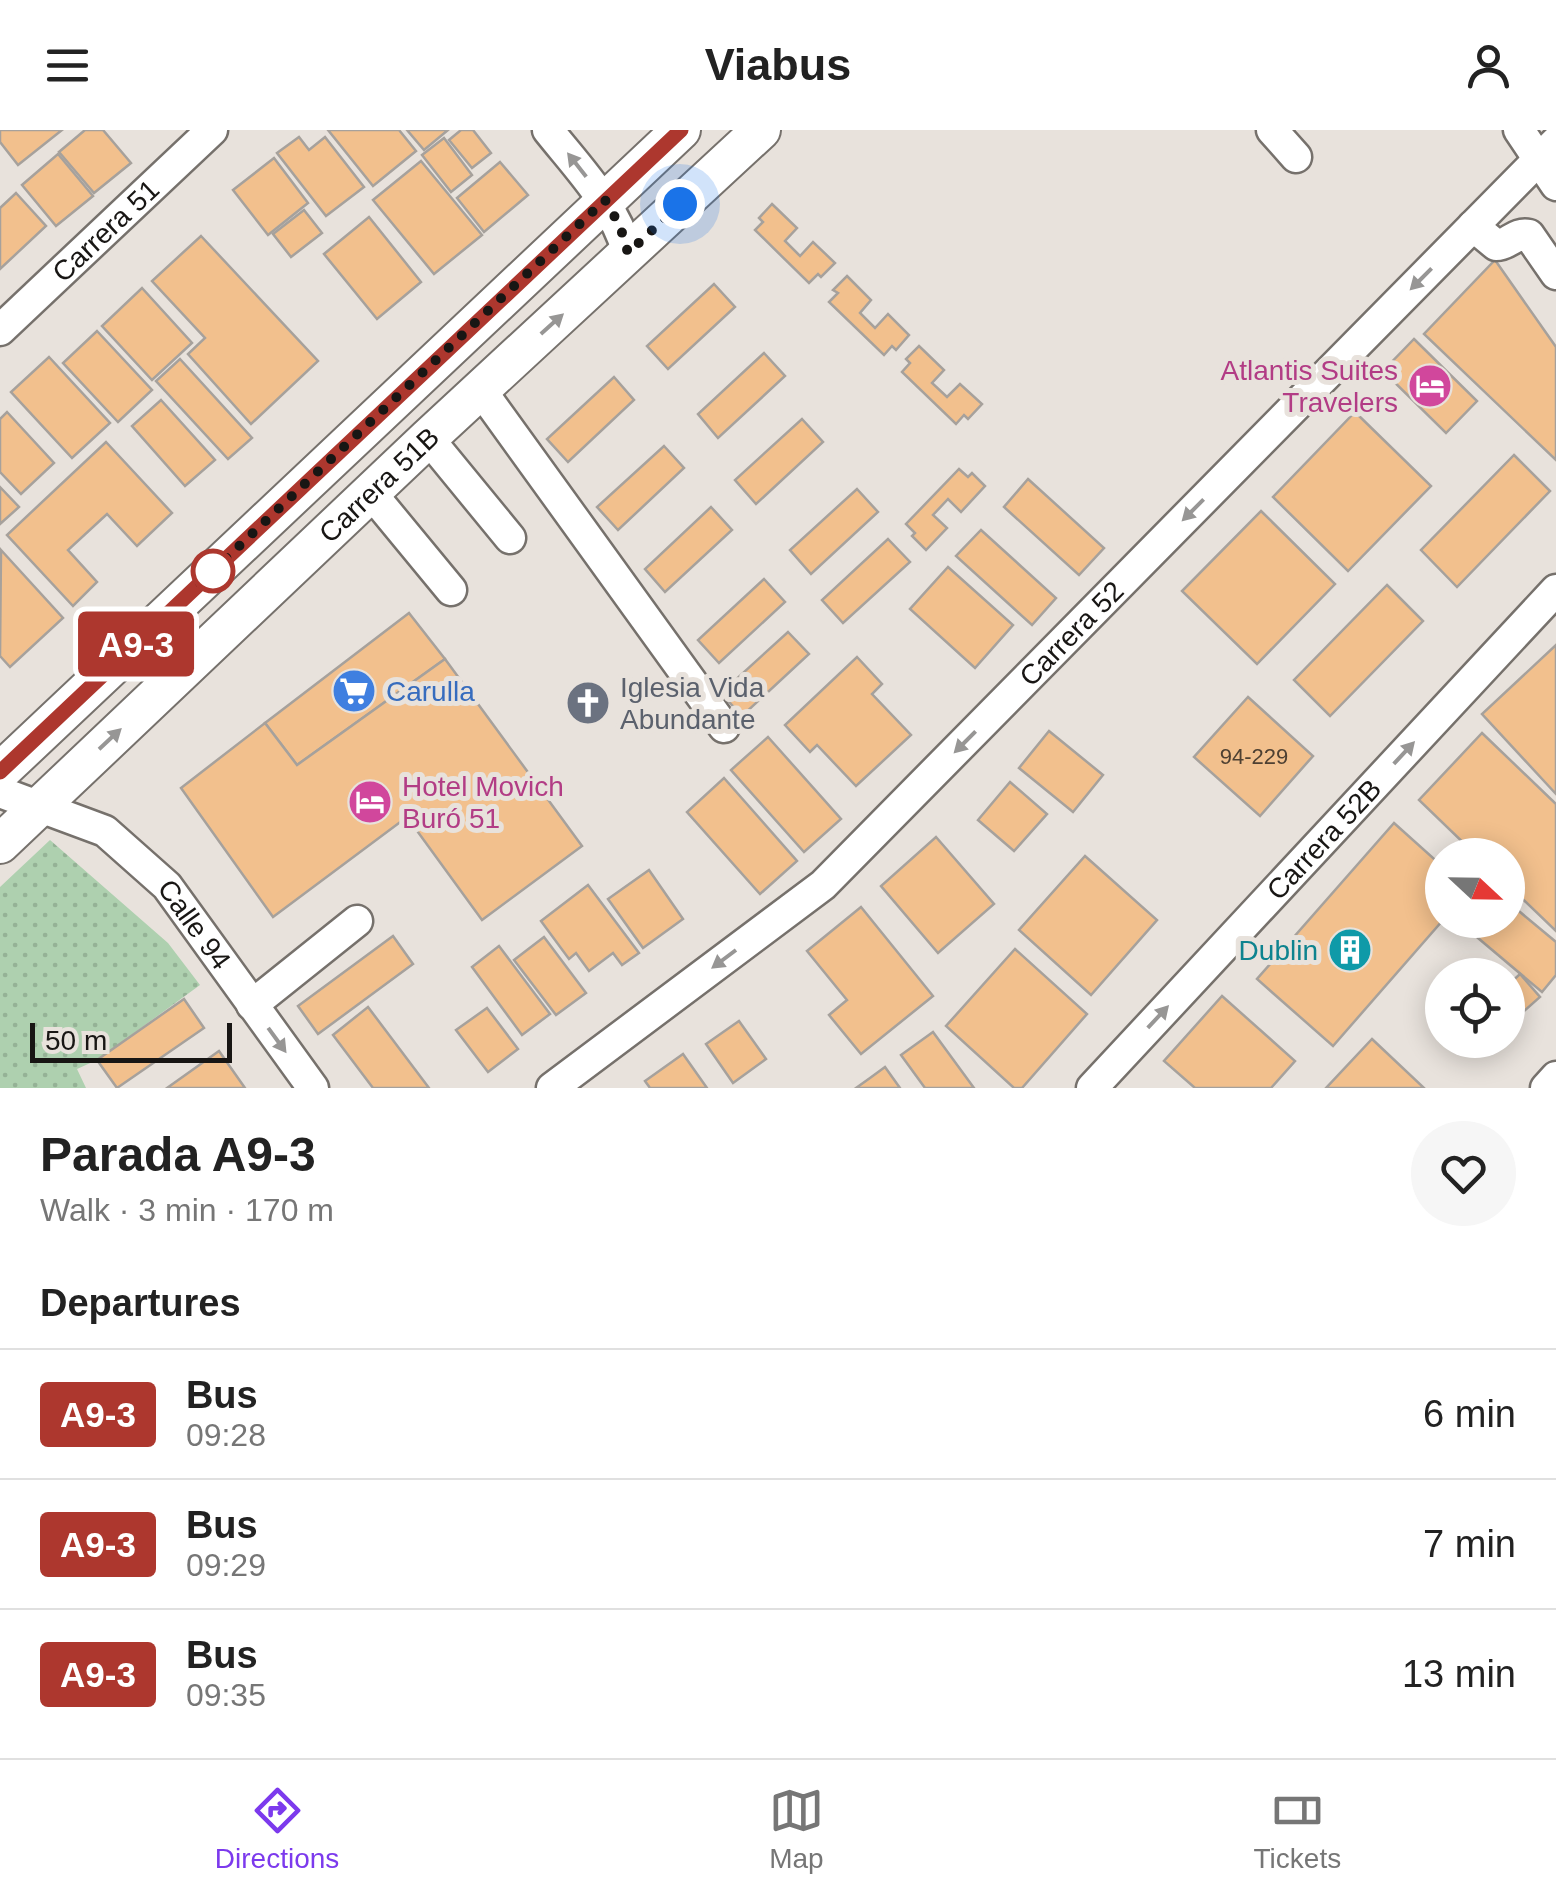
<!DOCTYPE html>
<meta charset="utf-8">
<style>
body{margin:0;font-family:Arial,sans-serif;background:#f6f6f6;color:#222;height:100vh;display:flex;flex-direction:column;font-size:38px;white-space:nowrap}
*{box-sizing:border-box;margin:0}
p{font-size:32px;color:#767676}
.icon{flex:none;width:55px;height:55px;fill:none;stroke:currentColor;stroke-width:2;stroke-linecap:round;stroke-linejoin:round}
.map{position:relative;height:958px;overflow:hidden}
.panel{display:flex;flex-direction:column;background:#fff;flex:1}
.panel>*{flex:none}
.badge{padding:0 20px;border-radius:8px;font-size:35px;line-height:65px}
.needle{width:65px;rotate:112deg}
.buttons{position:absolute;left:1425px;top:708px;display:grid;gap:20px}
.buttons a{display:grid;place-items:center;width:100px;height:100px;border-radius:50%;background:#fff;box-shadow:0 5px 25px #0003;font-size:50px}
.scale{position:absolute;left:30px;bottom:25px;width:202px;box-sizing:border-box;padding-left:10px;border:5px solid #181614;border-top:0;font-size:28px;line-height:35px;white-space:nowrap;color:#181614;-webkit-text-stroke:8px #e8e2dc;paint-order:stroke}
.you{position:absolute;width:50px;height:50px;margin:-25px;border:8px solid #fff;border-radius:50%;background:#1a73e8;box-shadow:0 0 0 15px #1a73e833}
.map>.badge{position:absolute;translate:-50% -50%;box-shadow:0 0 0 5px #fff}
h2{padding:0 40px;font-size:38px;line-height:90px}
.round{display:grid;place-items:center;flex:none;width:105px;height:105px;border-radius:52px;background:#f6f6f6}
.headline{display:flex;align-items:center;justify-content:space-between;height:170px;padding:0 40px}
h1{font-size:48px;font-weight:700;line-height:75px}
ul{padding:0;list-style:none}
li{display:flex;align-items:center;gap:30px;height:130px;padding:0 40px;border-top:2px solid #e0e0e0}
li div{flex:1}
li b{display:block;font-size:38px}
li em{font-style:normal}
li .badge{min-width:110px;font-weight:700;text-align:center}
header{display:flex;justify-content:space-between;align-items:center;height:130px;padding:0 40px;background:#fff;font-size:45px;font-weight:700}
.tabs{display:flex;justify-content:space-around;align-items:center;height:140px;border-top:2px solid #e0e0e0;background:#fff;font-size:28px;color:#767676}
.tabs a{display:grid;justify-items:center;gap:5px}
.tabs .on{color:#7c3aed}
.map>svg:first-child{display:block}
</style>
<header><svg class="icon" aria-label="menu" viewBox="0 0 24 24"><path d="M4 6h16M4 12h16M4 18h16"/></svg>Viabus<svg class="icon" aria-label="person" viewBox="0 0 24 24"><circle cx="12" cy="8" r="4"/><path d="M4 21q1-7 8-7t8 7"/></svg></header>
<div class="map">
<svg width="1556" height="958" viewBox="0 0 1556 958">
<defs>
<pattern id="green-dots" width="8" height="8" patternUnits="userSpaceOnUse" patternTransform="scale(2.5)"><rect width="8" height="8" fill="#aed0af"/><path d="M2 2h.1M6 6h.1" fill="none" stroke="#95b296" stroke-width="1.8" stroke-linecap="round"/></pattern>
</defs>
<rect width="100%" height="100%" fill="#e8e2dc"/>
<polygon fill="url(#green-dots)" points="50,710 168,813 200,855 97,930 77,939 86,958 0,958 0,757"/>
<g fill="#f2c08d" stroke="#a6a19c" stroke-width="2.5">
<polygon points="0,0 62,0 18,35 0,12"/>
<polygon points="85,0 103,0 131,33 94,63 59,22"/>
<polygon points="328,0 399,0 416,21 373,56"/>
<polygon points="407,0 448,0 424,20"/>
<polygon points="461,0 473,0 491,23 472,38 449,10"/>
<polygon points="299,7 309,20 325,7 364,57 326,86 277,23"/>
<polygon points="444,8 472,45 451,62 422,25"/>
<polygon points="58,24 93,66 56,96 22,55"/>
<polygon points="274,28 308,73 268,105 233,60"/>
<polygon points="421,31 482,105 434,144 373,70"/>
<polygon points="500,32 528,65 484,102 457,68"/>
<polygon points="16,63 46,96 0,139 0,78"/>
<polygon points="772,74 797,98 785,111 800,126 813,112 835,133 821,147 818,144 809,153 755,100 763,92 759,88"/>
<polygon points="304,80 322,103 291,127 273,104"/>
<polygon points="369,87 421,152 377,189 324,124"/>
<polygon points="201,106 318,231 251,294 188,224 205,208 152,151"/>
<polygon points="1495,130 1556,217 1556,330 1424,204"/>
<polygon points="847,146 871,170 860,183 875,198 888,184 909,205 896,220 892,216 884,225 829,172 838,163 833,160"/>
<polygon points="714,154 735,177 668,239 647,216"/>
<polygon points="142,158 192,213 152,250 102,196"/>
<polygon points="97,201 152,260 118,292 63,233"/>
<polygon points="1414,209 1477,271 1446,303 1383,241"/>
<polygon points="919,216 944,240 932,253 947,267 960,254 982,274 968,289 964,285 956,294 902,242 910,233 906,229"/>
<polygon points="764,223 785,246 718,308 698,284"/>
<polygon points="49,227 110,293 72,328 11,262"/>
<polygon points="180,229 252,308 228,329 156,251"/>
<polygon points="614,247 634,270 568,332 547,309"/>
<polygon points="161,270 215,330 185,356 132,296"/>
<polygon points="7,282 54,333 21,364 0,342 0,289"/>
<polygon points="1355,282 1431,356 1348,441 1273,367"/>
<polygon points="802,289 823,312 756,374 735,350"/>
<polygon points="106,312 172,383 137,416 107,384 68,420 97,452 73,476 7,405"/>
<polygon points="664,316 684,338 618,400 597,377"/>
<polygon points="1514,325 1550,361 1457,457 1421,420"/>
<polygon points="959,339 968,347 972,343 985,356 961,382 948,369 933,385 947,398 926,420 912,406 915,403 906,394"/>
<polygon points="1028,349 1104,418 1079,445 1004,377"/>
<polygon points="0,357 19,377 0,394"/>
<polygon points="857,359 878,382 811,444 790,420"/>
<polygon points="711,377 732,400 665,462 645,439"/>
<polygon points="1261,381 1335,454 1257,534 1182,461"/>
<polygon points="981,400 1056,468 1032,495 956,426"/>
<polygon points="888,409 910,432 843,493 822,470"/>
<polygon points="1,420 63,488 10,537 0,526"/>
<polygon points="948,437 1013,495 975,538 910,479"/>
<polygon points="764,449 785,472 719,533 698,510"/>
<polygon points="1387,455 1423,491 1330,586 1294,550"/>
<polygon points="409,483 445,529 297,635 265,593"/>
<polygon points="788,502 809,524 742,586 721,563"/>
<polygon points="1556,515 1556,664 1482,584"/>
<polygon points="857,527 882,554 872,564 911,605 856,656 817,615 810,622 785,595"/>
<polygon points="445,529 582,716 482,790 407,687 273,787 181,658 265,593 297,635"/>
<polygon points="1248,567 1313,626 1260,686 1194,627"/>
<polygon points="1049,601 1103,645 1073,682 1019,638"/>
<polygon points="1482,603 1556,674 1556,801 1508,755 1508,725 1476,725 1419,670"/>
<polygon points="768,607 841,689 804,722 731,640"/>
<polygon points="724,648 797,731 760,764 687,682"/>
<polygon points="1010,652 1047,684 1014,721 978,690"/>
<polygon points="1394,693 1442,736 1443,790 1333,916 1257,849"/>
<polygon points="936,707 994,774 938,823 881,756"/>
<polygon points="1085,726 1157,790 1091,865 1019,800"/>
<polygon points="649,740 683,789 643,818 608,769"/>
<polygon points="588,755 639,823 622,835 613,823 589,841 576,823 569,829 541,791"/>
<polygon points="1508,772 1556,812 1556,845 1542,862 1478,808 1493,790 1508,790"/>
<polygon points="861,777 933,866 861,924 829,885 847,870 807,821"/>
<polygon points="393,806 413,834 318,904 298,876"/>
<polygon points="544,807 586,863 556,885 514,830"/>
<polygon points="499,816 550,884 522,905 472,837"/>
<polygon points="1015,819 1087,884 1022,958 1014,958 946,896"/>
<polygon points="1520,844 1540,867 1523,882 1508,864 1508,855"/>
<polygon points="1222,866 1295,931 1271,958 1195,958 1164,931"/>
<polygon points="184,869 204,898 117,958 97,930"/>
<polygon points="368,877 429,958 373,958 333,905"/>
<polygon points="487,878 518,919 488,942 456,900"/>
<polygon points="739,891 766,929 733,953 706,914"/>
<polygon points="933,902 974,958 925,958 901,925"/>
<polygon points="1372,909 1424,958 1326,958"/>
<polygon points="219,921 245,958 167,958"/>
<polygon points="683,924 707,958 650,958 645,951"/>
<polygon points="885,937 900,958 856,958 870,948"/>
</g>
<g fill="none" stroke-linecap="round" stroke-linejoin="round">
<defs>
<g id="minor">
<path d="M548 0C579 39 614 74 628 123"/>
<polyline points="1272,0 1296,27"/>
<polyline points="1519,0 1556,55"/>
<path d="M1473 96 1496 115C1509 115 1515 102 1529 105L1556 144"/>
<path id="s1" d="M0 200 212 0"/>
<polyline points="480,259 724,597"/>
<polyline points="428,308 510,408"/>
<polyline points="371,363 451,460"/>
<path id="s2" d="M0 662 105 701 167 756 313 958"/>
<polyline points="252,875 357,791"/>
<path id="s3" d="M552 958 823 755 1556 12"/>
<path id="s4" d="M1092 958 1556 460"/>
<polyline points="1546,958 1556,947"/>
</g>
<g id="major">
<polyline points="0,642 681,0"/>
<path id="s5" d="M0 714 428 308 761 0"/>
</g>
</defs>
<use href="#minor" stroke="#76716c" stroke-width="35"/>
<use href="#major" stroke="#76716c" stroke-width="42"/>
<use href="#minor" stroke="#fff" stroke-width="30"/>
<use href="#major" stroke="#fff" stroke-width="38"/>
</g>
<defs><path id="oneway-solid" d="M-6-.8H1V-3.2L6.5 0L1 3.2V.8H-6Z" transform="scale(2.5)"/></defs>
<g fill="#979695">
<use href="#oneway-solid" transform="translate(577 35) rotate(-128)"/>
<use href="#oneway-solid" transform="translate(1421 149) rotate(135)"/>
<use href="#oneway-solid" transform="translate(552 194) rotate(-42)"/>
<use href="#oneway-solid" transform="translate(1193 380) rotate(135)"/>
<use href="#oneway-solid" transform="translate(110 609) rotate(-43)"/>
<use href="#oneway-solid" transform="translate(965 612) rotate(135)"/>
<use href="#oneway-solid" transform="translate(1404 623) rotate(-47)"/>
<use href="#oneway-solid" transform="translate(724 829) rotate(143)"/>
<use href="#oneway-solid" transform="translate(1158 887) rotate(-47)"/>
<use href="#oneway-solid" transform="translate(277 910) rotate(54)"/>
</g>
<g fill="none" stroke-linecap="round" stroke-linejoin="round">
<defs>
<polyline id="line" points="0,642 681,0"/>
</defs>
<use href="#line" stroke="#fff" stroke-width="22"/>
<use href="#line" stroke="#ad372e" stroke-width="15"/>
<polyline stroke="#181614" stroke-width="10" stroke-dasharray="0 18" points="213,441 200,453 605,70 620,96 628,123 680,74"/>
</g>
<defs>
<symbol id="hotel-disc" viewBox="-11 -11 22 22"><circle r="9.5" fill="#d1479c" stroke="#e8e2dc"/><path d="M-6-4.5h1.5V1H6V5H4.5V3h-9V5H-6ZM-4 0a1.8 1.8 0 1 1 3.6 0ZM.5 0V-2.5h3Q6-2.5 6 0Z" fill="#fff"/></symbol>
<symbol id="supermarket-disc" viewBox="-11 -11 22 22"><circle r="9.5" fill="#3f7fe0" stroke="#e8e2dc"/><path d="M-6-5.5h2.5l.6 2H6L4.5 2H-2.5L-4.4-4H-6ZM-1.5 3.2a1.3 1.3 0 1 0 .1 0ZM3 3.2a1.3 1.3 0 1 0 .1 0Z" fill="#fff"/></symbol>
<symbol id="church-disc" viewBox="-11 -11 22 22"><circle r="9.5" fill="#6b7280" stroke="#e8e2dc"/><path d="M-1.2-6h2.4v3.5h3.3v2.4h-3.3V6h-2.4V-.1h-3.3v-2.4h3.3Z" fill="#fff"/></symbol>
<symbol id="building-disc" viewBox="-11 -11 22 22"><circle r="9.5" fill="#0f9aa8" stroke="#e8e2dc"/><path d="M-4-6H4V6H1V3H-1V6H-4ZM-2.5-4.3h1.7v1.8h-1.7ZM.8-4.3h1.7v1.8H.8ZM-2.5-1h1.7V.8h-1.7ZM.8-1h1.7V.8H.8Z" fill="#fff"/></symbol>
</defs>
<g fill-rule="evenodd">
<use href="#hotel-disc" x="1405" y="231" width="50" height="50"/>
<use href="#supermarket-disc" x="329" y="536" width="50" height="50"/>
<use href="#church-disc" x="563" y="548" width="50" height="50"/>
<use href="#hotel-disc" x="345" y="647" width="50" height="50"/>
<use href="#building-disc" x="1325" y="795" width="50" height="50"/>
</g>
<circle fill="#fff" stroke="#ad372e" stroke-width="5" cx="213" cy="441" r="20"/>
<g text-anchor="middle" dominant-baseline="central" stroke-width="10" stroke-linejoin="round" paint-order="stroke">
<g font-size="22" fill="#4e4032">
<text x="1254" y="626">94-229</text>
</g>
<g font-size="28" fill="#181614" stroke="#e8e2dc">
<text stroke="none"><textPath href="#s1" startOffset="145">Carrera 51</textPath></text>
<text stroke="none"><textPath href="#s5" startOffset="522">Carrera 51B</textPath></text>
<text stroke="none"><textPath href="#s3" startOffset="692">Carrera 52</textPath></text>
<text stroke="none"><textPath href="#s4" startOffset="340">Carrera 52B</textPath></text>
<text stroke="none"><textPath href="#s2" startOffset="242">Calle 94</textPath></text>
</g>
<g font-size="28" fill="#b23c85" stroke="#e8e2dc" text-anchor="end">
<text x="1398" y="240">Atlantis Suites<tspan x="1398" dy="32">Travelers</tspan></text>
<text x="402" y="656" text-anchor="start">Hotel Movich<tspan x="402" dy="32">Buró 51</tspan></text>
</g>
<g font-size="28" fill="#5b616d" stroke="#e8e2dc" text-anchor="start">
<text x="620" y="557">Iglesia Vida<tspan x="620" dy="32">Abundante</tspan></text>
</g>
<g font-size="28" fill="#366cbe" stroke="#e8e2dc" text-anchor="start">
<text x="386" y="561">Carulla</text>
</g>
<g font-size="28" fill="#0d838f" stroke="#e8e2dc" text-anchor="end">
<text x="1318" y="820">Dublin</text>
</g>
</g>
</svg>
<div class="buttons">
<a><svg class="needle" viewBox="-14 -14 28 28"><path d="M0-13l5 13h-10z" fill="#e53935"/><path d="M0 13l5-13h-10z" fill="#767676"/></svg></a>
<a><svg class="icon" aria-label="locate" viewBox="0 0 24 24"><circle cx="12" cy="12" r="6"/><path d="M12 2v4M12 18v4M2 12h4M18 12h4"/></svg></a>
</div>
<div class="scale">50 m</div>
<div class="you" style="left:680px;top:74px"></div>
<b class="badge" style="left:136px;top:514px;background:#ad372e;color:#fff">A9-3</b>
</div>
<section class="panel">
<div class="headline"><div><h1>Parada A9-3</h1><p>Walk · 3 min · 170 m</p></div><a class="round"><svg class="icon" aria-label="heart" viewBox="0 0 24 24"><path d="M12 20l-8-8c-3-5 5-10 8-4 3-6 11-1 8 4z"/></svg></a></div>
<h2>Departures</h2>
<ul>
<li><span class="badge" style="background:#ad372e;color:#fff">A9-3</span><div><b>Bus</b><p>09:28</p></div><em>6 min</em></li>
<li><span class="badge" style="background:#ad372e;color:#fff">A9-3</span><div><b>Bus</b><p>09:29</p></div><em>7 min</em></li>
<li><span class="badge" style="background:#ad372e;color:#fff">A9-3</span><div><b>Bus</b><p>09:35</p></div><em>13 min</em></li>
</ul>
</section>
<nav class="tabs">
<a class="on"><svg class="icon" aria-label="directions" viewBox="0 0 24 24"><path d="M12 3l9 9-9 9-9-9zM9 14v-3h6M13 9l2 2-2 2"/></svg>Directions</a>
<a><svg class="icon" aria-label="map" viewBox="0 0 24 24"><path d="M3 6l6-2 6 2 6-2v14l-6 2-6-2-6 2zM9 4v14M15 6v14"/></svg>Map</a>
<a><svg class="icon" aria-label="tickets" viewBox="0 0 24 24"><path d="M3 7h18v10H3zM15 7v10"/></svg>Tickets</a>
</nav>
